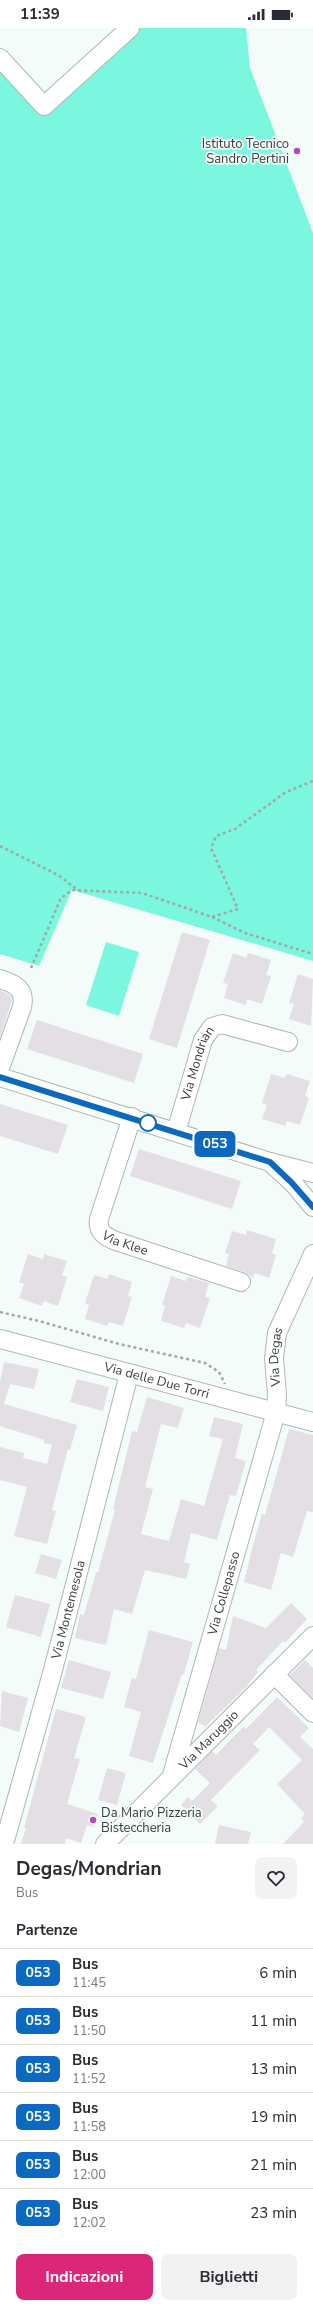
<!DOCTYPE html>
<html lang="it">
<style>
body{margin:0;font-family:"Nunito Sans",sans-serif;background:#f2f2f3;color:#2b2b33;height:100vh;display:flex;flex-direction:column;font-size:15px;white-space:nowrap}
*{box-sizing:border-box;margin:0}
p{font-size:13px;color:#7c7c81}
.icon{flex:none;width:22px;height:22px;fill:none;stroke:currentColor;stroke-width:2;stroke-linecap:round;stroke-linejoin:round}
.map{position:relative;height:1816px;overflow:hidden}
.sheet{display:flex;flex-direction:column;background:#fff;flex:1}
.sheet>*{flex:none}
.badge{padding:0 8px;border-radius:6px;font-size:14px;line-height:26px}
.map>.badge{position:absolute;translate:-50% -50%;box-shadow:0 0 0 2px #fff}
h2{padding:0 16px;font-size:15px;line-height:36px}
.round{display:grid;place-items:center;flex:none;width:42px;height:42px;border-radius:8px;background:#f2f2f3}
.head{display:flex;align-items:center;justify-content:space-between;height:68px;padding:0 16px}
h1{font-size:19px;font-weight:700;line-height:30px}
.primary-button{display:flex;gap:8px;margin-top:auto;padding:8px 16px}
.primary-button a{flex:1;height:46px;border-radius:8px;background:#db2777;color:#fff;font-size:16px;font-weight:700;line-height:46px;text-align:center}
.primary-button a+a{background:#f2f2f3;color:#2b2b33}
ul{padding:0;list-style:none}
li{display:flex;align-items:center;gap:12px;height:48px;padding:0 16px;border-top:1px solid #e1e1e2}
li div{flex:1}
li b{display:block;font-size:15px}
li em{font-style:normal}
li .badge{min-width:44px;font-weight:700;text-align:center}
.status{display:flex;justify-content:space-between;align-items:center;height:28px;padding:0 20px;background:#fff;direction:ltr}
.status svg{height:11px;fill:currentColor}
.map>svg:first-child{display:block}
</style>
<div class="status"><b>11:39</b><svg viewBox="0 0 49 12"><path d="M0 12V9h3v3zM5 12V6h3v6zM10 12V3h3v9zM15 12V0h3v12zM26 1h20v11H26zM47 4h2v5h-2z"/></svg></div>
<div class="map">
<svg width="313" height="1816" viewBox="0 0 313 1816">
<rect width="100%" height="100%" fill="#f3fcf9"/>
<g fill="#7cf7df">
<polygon points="139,0 246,0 250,40 313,205 313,933 72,862 39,938 0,926 0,41 41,86"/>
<polygon points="106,914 139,924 119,988 86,977"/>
</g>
<g fill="#e4dfe5">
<polygon points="182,904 210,912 177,1020 149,1011"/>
<polygon points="233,925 246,930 248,925 271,932 266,947 271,948 262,976 247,971 246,977 224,970 228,956 223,955"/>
<polygon points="298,946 313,951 311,998 289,991 294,976 289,975"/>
<polygon points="0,962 11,968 12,973 0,1009"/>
<polygon points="37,992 143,1026 134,1055 27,1021"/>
<polygon points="271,1046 285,1050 287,1046 310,1053 305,1068 309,1070 300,1097 287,1093 285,1098 262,1091 267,1077 262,1075"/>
<polygon points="0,1076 68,1097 58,1126 0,1108"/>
<polygon points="139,1121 241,1153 232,1181 130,1148"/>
<polygon points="247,1202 276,1211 272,1225 276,1227 269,1250 255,1245 253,1250 244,1244 226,1238 229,1226 225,1225 232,1203 246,1207"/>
<polygon points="28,1226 43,1231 44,1226 67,1233 62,1247 67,1249 58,1278 44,1273 42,1278 19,1270 24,1256 19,1254"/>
<polygon points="109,1246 132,1254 128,1268 132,1269 123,1298 109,1294 107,1298 85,1291 89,1277 85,1275 94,1247 108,1251"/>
<polygon points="171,1248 186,1253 187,1249 209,1255 205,1269 210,1270 200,1300 186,1295 184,1300 161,1293 165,1278 162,1277"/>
<polygon points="4,1334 39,1341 34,1361 10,1356 4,1376 77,1397 70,1422 68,1421 52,1482 56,1483 47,1516 14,1508 27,1459 0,1452 0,1419 24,1425 23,1430 47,1436 52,1417 44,1415 44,1412 0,1398 0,1354"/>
<polygon points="77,1351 109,1359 103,1383 70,1374"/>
<polygon points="147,1369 184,1380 178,1400 161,1396 145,1459 153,1461 141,1506 169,1513 181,1471 204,1478 223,1411 209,1408 214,1389 243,1396 235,1430 246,1433 236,1468 230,1467 217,1512 191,1505 184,1534 190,1536 186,1551 145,1542 132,1586 114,1581 106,1617 75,1610 80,1586 84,1587 96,1544 98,1544 115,1482 113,1481 132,1403 137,1404"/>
<polygon points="289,1401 313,1407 313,1484 307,1483 293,1529 281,1525 271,1562 244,1554 253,1517 262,1486 265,1487"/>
<polygon points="41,1526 62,1532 56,1551 35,1545"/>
<polygon points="15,1567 50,1576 41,1609 6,1599"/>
<polygon points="291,1575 307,1591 285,1615 283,1613 256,1642 258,1644 246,1659 205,1699 198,1694 219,1620 226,1622 233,1588 266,1600"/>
<polygon points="149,1602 193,1614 184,1646 182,1646 153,1735 129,1728 141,1684 124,1679 132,1650 136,1651"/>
<polygon points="69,1632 111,1644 103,1671 61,1660"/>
<polygon points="305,1632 313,1640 313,1670 290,1647"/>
<polygon points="2,1663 28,1670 19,1704 0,1698"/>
<polygon points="277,1669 309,1700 300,1709 313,1721 313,1816 283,1816 304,1794 301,1790 305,1786 277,1756 302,1732 269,1699 253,1716 260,1722 211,1772 218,1778 200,1796 181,1777 188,1769 192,1773 210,1755 195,1741 212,1723 216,1727 243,1699 246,1701"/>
<polygon points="56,1681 86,1689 74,1730 80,1731 67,1776 98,1786 94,1799 87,1797 81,1815 66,1810 65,1816 21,1816 26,1800 24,1800"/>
<polygon points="107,1740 126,1745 117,1777 98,1772"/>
<polygon points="219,1797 251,1804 248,1816 215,1816"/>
</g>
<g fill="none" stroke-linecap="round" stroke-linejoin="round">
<defs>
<g id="minor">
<polyline points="0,30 44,78 130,0"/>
<path d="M0 951C15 956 26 961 22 979L0 1040"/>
<polyline points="0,1049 270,1134 313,1145"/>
<path id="s1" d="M132 1089 99 1191C97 1203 105 1209 116 1213L241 1254"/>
<path id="s2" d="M176 1104 203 1012 212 999 222 996 288 1014"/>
<polyline points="270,1134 293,1155 313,1179"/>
<path id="s3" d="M0 1311 313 1394"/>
<polyline points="274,1646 313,1685"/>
<path id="s4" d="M172 1747 276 1384 277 1367 274 1330 277 1305 313 1226"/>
<path id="s5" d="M4 1816 53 1642 129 1346"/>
<path id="s6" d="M105 1816 313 1608"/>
</g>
</defs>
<use href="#minor" stroke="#afb7b5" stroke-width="20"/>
<g stroke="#a1a8a6" stroke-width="2.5" stroke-dasharray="3 3" stroke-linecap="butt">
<polyline points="0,818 58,847 78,862"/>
<polyline points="212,889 245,905 313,926"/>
<polyline points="31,940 61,870 72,862 142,865 212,889 238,881 211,820 216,808 235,801 286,764 313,753"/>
<polyline points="0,1284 39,1293 119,1316 205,1335 219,1344 225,1356"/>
</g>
<use href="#minor" stroke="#fff" stroke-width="18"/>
</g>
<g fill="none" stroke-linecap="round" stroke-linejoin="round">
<defs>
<polyline id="line" points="0,1049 270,1134 292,1155 313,1179"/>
</defs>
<use href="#line" stroke="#fff" stroke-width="9"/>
<use href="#line" stroke="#0c69bf" stroke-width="6"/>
</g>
<g fill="#ae4fb9" stroke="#f3fcf9" stroke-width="1.5">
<circle cx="297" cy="123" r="4"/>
<circle cx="93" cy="1792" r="4"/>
</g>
<circle fill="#fff" stroke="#0c69bf" stroke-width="2" cx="148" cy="1095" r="8"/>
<g text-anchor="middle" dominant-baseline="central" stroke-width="3.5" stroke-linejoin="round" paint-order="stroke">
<g font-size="13" fill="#393d3c" stroke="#f3fcf9" text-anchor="end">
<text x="289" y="116">Istituto Tecnico<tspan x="289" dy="15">Sandro Pertini</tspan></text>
<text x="101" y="1785" text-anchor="start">Da Mario Pizzeria<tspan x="101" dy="15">Bisteccheria</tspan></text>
</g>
<g font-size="13" fill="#393d3c" stroke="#f3fcf9">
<text stroke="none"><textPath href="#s2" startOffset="72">Via Mondrian</textPath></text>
<text stroke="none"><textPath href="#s1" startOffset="147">Via Klee</textPath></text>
<text stroke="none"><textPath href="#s4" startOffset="433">Via Degas</textPath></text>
<text stroke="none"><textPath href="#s3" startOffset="162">Via delle Due Torri</textPath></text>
<text stroke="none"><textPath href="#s4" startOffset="189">Via Collepasso</textPath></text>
<text stroke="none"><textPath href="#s5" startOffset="243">Via Montemesola</textPath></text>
<text stroke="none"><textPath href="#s6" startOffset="147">Via Maruggio</textPath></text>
</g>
</g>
</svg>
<b class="badge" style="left:215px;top:1116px;background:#0c69bf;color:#fff">053</b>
</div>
<section class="sheet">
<div class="head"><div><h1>Degas/Mondrian</h1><p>Bus</p></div><a class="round"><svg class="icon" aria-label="heart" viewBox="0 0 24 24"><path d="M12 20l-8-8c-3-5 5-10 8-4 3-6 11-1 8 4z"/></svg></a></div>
<h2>Partenze</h2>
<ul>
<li><span class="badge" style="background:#0c69bf;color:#fff">053</span><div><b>Bus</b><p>11:45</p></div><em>6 min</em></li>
<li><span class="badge" style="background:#0c69bf;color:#fff">053</span><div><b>Bus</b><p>11:50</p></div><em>11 min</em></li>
<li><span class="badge" style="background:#0c69bf;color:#fff">053</span><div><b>Bus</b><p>11:52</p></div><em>13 min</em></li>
<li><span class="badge" style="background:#0c69bf;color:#fff">053</span><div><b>Bus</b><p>11:58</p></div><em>19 min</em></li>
<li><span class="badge" style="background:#0c69bf;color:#fff">053</span><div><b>Bus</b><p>12:00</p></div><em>21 min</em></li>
<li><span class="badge" style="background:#0c69bf;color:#fff">053</span><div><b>Bus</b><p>12:02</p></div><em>23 min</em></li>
</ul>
<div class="primary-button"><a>Indicazioni</a><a>Biglietti</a></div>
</section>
